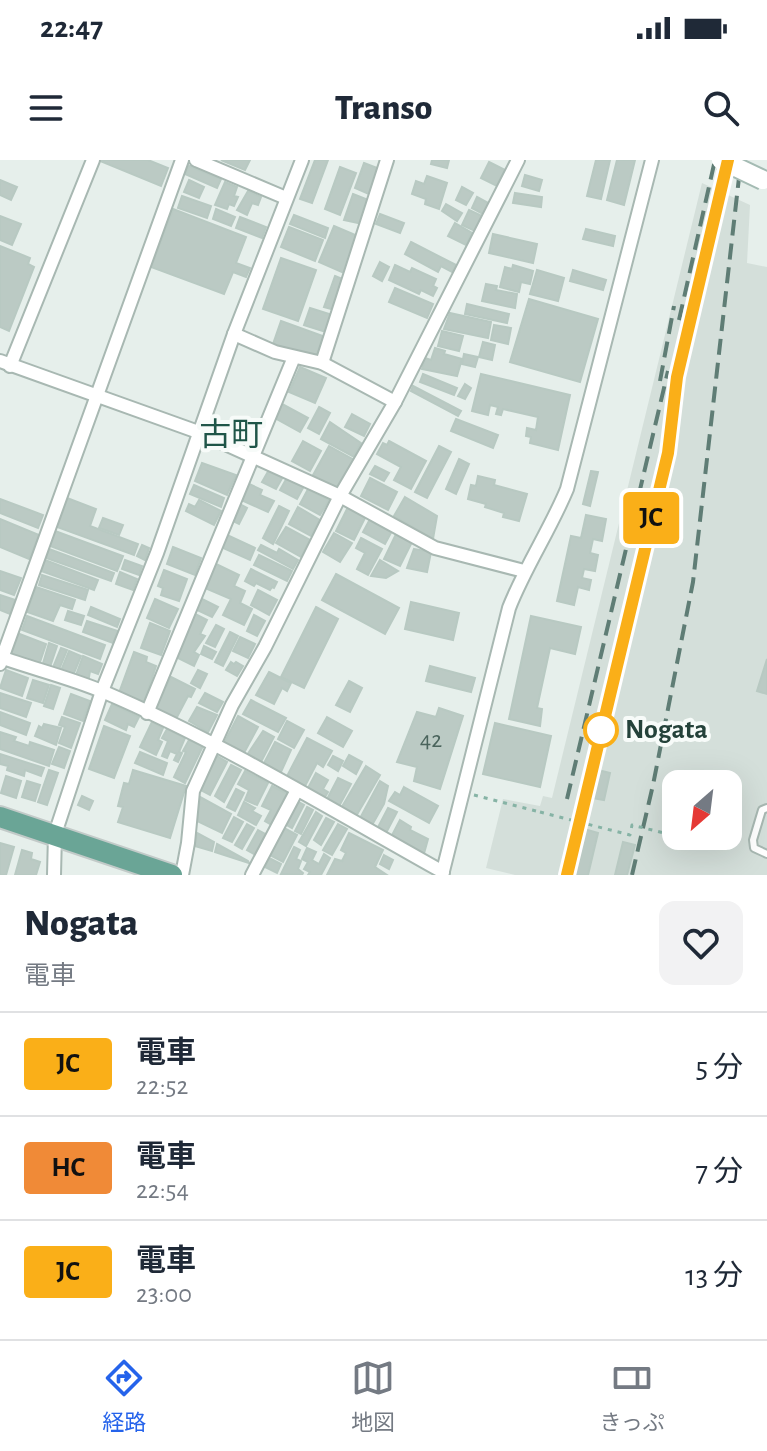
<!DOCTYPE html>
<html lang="ja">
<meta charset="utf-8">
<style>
body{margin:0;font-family:"Alegreya Sans","Noto Sans JP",sans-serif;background:#f2f2f3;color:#1f2937;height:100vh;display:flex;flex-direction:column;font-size:30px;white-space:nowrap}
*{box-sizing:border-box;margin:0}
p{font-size:26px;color:#747a83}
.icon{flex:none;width:44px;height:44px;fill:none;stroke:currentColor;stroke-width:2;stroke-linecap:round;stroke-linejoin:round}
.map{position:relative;height:715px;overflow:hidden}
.details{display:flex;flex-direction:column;background:#fff;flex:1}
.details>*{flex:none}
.badge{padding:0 16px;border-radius:6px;font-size:28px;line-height:52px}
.needle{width:52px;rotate:208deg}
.tools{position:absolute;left:662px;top:610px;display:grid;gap:16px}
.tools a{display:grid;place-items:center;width:80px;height:80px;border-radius:16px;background:#fff;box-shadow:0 8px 32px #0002;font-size:40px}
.map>.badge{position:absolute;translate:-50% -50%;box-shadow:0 0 0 4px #fff}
.round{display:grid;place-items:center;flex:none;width:84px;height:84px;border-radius:16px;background:#f2f2f3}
.head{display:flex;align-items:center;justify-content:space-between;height:136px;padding:0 24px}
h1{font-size:38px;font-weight:800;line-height:60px}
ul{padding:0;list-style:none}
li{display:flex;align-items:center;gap:24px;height:104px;padding:0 24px;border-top:2px solid #e0e1e3}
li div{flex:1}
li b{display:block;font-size:30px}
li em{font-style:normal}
li .badge{min-width:88px;font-weight:700;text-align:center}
.status{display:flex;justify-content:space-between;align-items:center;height:56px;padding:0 40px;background:#fff;direction:ltr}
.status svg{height:22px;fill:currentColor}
header{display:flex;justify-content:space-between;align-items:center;height:104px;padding:0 24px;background:#fff;font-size:36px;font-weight:800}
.tabs{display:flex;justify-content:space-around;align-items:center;height:112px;border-top:2px solid #e0e1e3;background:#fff;font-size:22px;color:#747a83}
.tabs a{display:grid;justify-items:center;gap:4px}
.tabs .selected{color:#2563eb}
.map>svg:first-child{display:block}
</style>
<div class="status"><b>22:47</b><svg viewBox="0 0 49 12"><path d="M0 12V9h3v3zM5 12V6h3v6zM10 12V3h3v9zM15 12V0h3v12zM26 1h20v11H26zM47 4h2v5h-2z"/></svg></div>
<header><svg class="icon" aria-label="menu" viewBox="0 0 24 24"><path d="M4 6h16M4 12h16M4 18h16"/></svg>Transo<svg class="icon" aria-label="search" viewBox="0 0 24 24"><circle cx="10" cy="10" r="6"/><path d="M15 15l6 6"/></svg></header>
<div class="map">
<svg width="767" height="715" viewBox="0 0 767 715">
<rect width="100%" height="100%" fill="#e6efeb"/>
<path fill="#d4dfda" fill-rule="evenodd" d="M702 23 750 45 747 103 767 107V715H515L486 708 503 639 540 646 543 636 552 638ZM676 624H728V676H676Z"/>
<g fill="#bbcac4" stroke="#b8c9c2" stroke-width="2">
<polygon points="98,0 148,0 168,8 161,26"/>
<polygon points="221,0 250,0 245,10"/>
<polygon points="315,0 328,0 312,43 300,39"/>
<polygon points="432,0 449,0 447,8 431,4"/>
<polygon points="596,0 610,0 601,39 587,36"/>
<polygon points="617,0 635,0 624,45 607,40"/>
<polygon points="489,2 505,10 497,26 481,18"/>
<polygon points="364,3 380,9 371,35 355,28"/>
<polygon points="189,6 221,19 217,28 185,14"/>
<polygon points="340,7 356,13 340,55 325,49"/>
<polygon points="525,15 542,20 539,31 522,26"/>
<polygon points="427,16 447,23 439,49 425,44 426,39 412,34 416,21 424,24"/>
<polygon points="0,20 17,27 11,40 0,35"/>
<polygon points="189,20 204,27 199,38 184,32"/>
<polygon points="225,22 237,27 234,36 238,37 234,46 229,44 227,49 215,45"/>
<polygon points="462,27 473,33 466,45 456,40"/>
<polygon points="248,31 261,37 258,45 252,43 247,55 237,50"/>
<polygon points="515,33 542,37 541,47 513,43"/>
<polygon points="353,34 371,41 363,64 344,60"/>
<polygon points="182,36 211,46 207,58 178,48"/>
<polygon points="477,37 490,44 485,55 472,48"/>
<polygon points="446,44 462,53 457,61 442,51"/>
<polygon points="173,49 246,77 236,103 250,108 246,117 233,112 224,134 151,107"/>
<polygon points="216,49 235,57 231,66 213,59"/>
<polygon points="469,50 482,56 475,71 462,65"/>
<polygon points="380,54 404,63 400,73 376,64"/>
<polygon points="294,55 328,68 325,78 290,64"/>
<polygon points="0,56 21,64 12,85 0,80"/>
<polygon points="240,57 266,67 262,78 236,68"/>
<polygon points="455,63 472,73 466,85 448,76"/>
<polygon points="334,66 360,77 344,113 319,102"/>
<polygon points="289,67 323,80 315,101 281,87"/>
<polygon points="586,69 615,76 613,86 583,79"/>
<polygon points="493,74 537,84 533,103 489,93"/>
<polygon points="411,82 456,105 452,112 441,106 438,112 405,94"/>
<polygon points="0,86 30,98 28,104 34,107 9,171 0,167"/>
<polygon points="281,98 316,110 298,161 263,149"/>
<polygon points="380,102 389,107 382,121 373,116"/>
<polygon points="395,105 410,112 412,108 436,119 433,126 437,128 433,136 421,130 419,134 389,120"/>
<polygon points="513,105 533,111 530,124 521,122 519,132 500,127 505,107 512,109"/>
<polygon points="537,110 564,118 558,141 530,134"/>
<polygon points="573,110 606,120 603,130 570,121"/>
<polygon points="335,116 345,120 335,150 324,147"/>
<polygon points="486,124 497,126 496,130 517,134 515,148 482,141"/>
<polygon points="395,128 433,144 427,158 389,142"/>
<polygon points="529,139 598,159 580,222 510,202"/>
<polygon points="467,144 509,154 507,163 465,154"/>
<polygon points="310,148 332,155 326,172 304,165"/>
<polygon points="450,153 491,162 488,178 444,169"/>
<polygon points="281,161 323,176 316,198 273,184"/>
<polygon points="494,165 511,168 508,184 491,180"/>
<polygon points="442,171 463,176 459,191 438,186"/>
<polygon points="483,182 495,185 492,200 479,197"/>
<polygon points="435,188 445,191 444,194 462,199 457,216 422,209 425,198 431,200"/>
<polygon points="464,194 478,197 475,207 462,204"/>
<polygon points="300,207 326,218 315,243 289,232"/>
<polygon points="423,214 457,228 454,235 420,222"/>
<polygon points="481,214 570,235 558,290 530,283 531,277 526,276 527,268 536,270 538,257 503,249 501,255 496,254 498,247 490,245 488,255 472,251"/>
<polygon points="465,224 471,228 465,239 458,236"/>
<polygon points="413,226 461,251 458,256 411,231"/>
<polygon points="282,244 308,258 300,272 275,258"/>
<polygon points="319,247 330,253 319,274 308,268"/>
<polygon points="352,254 370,264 364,276 345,267"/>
<polygon points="456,259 498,275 493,288 451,271"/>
<polygon points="330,262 361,283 354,297 321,279"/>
<polygon points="303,281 321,291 310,311 292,301"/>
<polygon points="389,281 426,301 411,329 394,320 401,307 377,294 383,283 387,285"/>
<polygon points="329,286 354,300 338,329 313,315"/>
<polygon points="439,286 451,292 427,338 415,332"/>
<polygon points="459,299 469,304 456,334 446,329"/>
<polygon points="202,303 236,315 227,335 195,321"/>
<polygon points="375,306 389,313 384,321 370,314"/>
<polygon points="270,308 284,315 276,329 262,322"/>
<polygon points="591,311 598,312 590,346 583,344"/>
<polygon points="288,316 304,326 297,339 280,330"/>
<polygon points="478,316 495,320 494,325 527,334 519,361 503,357 504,353 485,347 486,344 468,339 471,325 476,326"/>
<polygon points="370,318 397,332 388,350 361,336"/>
<polygon points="247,323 262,330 260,335 274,341 268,352 239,339"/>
<polygon points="194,325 224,338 221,347 190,334"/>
<polygon points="308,329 329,340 320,355 300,344"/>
<polygon points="405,337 437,356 433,379 394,356"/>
<polygon points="67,338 96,349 90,366 138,384 134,395 57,367"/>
<polygon points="0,339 43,355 38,368 0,353"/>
<polygon points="199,340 221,351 214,365 186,351 189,344 195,347"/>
<polygon points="238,343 247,348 239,364 229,359"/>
<polygon points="279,346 289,351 273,384 263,378"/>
<polygon points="298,347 320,360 311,376 289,364"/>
<polygon points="348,347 366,356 354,380 336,371"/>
<polygon points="586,355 606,359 602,381 593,379 590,393 598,395 595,411 584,409 582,418 591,420 589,430 578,427 574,445 557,441 571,376 581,378"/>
<polygon points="103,358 123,365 119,375 99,368"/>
<polygon points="0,359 39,375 29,399 0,387"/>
<polygon points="370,359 392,371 385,384 363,372"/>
<polygon points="286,367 310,380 301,397 276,383"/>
<polygon points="55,371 123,396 117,411 50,386"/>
<polygon points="334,373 352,383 340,402 323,392"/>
<polygon points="396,374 412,382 400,406 384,399"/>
<polygon points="227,375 255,388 250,400 221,387"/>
<polygon points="361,378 382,389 368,415 357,409 365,393 356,388"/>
<polygon points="142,385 149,388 145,400 137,396"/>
<polygon points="261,385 277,393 279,389 298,400 293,409 258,390"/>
<polygon points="173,387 201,398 195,415 167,404"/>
<polygon points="49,389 114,413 111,421 46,398"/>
<polygon points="414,389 431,392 427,412 407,408"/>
<polygon points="259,395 292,411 287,421 254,405"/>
<polygon points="45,400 98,420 94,430 41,411"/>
<polygon points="125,400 142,406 139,415 122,409"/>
<polygon points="380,400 398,411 386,418 371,416"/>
<polygon points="216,404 239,415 234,426 245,431 240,443 252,449 244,465 223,455 231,439 205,428"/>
<polygon points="251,409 277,422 274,428 272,427 270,430 256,423 254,426 245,421"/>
<polygon points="164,410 187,419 179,441 161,435 163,428 158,426"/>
<polygon points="0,411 21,418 14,435 0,430"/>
<polygon points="120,412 137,419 133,430 116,424"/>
<polygon points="336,414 399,448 385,474 322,440"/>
<polygon points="42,415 88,430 85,440 39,425"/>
<polygon points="36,427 75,440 72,449 60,445 53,461 27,452"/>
<polygon points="258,430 277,440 269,455 251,445"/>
<polygon points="0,435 15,440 10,454 0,450"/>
<polygon points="200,438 218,447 212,457 195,449"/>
<polygon points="155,439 178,449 169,468 147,458"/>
<polygon points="411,442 459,453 453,480 405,469"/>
<polygon points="91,447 120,459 117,467 88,455"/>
<polygon points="316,447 338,459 304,528 281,517"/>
<polygon points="68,451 84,456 81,465 65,460"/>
<polygon points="195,454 207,460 200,474 205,476 194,492 199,495 194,506 174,496"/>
<polygon points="254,455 265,461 257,476 247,471"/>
<polygon points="27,456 105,485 100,499 22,470"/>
<polygon points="531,456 581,467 575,494 550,488 537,548 542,549 540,566 509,559"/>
<polygon points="87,461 118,471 113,483 83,472"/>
<polygon points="150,463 170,471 161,495 141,488"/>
<polygon points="216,465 224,469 215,487 206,483"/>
<polygon points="230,472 238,476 223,506 215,502"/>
<polygon points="17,473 46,484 39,505 10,495"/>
<polygon points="240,477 255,484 248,498 233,491"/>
<polygon points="49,483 57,486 49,510 42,507"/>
<polygon points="204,486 216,492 212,499 201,494"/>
<polygon points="61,488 67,490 58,512 52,510"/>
<polygon points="69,491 81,496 72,518 60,513"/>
<polygon points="134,492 147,497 146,502 156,506 144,542 119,533"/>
<polygon points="83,496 102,504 98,514 90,511 88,523 75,518"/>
<polygon points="767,499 767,534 757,531"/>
<polygon points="231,502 234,504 236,502 243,506 237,516 226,510"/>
<polygon points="430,506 475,518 471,532 426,521"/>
<polygon points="6,510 28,518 22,536 0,528"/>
<polygon points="198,510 207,514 200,528 191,523"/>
<polygon points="269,512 291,523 287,531 282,528 274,544 256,535"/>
<polygon points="171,517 195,529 191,537 188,536 176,559 155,548"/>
<polygon points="33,520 49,525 43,543 27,538"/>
<polygon points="349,521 362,528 350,552 336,545"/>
<polygon points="51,525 60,528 53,549 44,546"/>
<polygon points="0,533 31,543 26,557 0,548"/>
<polygon points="205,533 223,542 217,552 199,543"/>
<polygon points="71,534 90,541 83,561 64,554"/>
<polygon points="251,540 286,558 278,572 243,554"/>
<polygon points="112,544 139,557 134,567 128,564 126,570 105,560"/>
<polygon points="197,547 217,555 208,572 189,561"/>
<polygon points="439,548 463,556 440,629 414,621 417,607 397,602 417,552 436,557"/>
<polygon points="0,552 30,563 26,575 0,565"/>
<polygon points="238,556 258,567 244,593 224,583"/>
<polygon points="62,557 80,563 71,588 59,583 65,567 59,565"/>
<polygon points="327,557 352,571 343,587 318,573"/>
<polygon points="287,561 304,570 294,588 278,579"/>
<polygon points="152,562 163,568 158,580 162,582 156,595 140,587"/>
<polygon points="495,563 551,576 540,627 483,614"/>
<polygon points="44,564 61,568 56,585 35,576 39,566 42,568"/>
<polygon points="104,566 130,576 114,618 89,609"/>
<polygon points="167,569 185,578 179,592 182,593 178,602 174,600 177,594 170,591 167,598 162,596 168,581 162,578"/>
<polygon points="263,571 274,577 261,602 247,595"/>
<polygon points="0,572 16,577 14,581 29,586 30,582 54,590 49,606 0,589"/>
<polygon points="307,578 332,591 323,607 317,603 304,628 286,618"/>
<polygon points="189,580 203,586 185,623 174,617 186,592 183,591"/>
<polygon points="275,582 291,590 280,614 263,605"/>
<polygon points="59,587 70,591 64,608 52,604"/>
<polygon points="140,592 167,603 163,615 135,603"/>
<polygon points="0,594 44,608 41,616 25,610 24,616 7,610 8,606 0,604"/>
<polygon points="349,595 362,602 356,614 343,606"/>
<polygon points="217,596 227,602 210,635 199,629"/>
<polygon points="333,596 343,601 338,611 328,605"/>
<polygon points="231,605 241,610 224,642 215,636"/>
<polygon points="366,606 380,615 355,658 340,650"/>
<polygon points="49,610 58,613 47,645 38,642"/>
<polygon points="133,610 186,626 170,678 118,662 123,647 118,646 124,623 129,624"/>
<polygon points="598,610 610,613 604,640 592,638"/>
<polygon points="245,611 268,623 257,645 245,640 249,630 238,624"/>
<polygon points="316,613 328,620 323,629 328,632 323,640 307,630"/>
<polygon points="6,616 21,621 16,638 1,633"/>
<polygon points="338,618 351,624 338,648 326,641"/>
<polygon points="27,621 40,625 35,641 22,637"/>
<polygon points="380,621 388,626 384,644 371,667 359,660"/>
<polygon points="272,626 288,634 272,665 265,661 271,650 262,646"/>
<polygon points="404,627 438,646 429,663 389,641 395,632 400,635"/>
<polygon points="236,629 244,633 235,651 227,647"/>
<polygon points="82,636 93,641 89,650 78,645"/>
<polygon points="200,637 231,654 222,673 197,661"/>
<polygon points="297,641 304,645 292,668 285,664"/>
<polygon points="244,642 255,648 252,651 261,656 256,665 238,655"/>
<polygon points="307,647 313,650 301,674 295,671"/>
<polygon points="388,648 397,652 385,675 376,671"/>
<polygon points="316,652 322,656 306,686 299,682"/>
<polygon points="234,657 243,662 232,682 223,678"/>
<polygon points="326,658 334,662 321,685 314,680"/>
<polygon points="400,660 411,667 410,670 428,679 423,697 390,679"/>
<polygon points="247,664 254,668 242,689 235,685"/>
<polygon points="338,664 347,669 332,695 323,690"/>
<polygon points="284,668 297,675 283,702 270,695"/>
<polygon points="584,669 598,673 588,715 573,715"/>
<polygon points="258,670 267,675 256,695 247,690"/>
<polygon points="197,673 214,682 212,691 195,686"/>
<polygon points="349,673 383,690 375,707 387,715 327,715 335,699 342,701 346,693 341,690"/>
<polygon points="623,682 635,685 627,715 615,715"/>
<polygon points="0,683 14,687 6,715 0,715"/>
<polygon points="217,684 248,701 249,703 215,692"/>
<polygon points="294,687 300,690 296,699 301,701 298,709 303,713 302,715 281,714"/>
<polygon points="307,688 316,692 312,700 319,704 324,694 330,698 321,715 308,715 310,712 304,709 308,702 302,699"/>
<polygon points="22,690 32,693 31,699 40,702 36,715 15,715"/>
<polygon points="384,695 393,700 389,709 380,704"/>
<polygon points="269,698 281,704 277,713 265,707"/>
</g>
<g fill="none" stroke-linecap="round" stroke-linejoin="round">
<defs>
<polyline id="lane" points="767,648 762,650 753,680 754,688 767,694"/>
<g id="street">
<polyline points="196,0 286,38"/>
<polyline points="234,174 275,192 322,203 395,242"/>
<polyline points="0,201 201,273 340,336 435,388 524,411"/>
<polyline points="322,203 387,0"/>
<polyline points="10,206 93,0"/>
<path d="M0 497C34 509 71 518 104 532 221 582 332 650 443 712"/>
<polyline points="0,504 182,0"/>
<polyline points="147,553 294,197"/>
<polyline points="54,715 55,674 102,531 157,393 234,174 302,0"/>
<polyline points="182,715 188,683 193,631 232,545 265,487 340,336 395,242 518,0"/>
<polyline points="252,715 297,630"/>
<path d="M442 715 509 448C525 407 550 370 567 329L652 0"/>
</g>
<polyline id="primary" points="0,657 172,715"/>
</defs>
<use href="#lane" stroke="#a8b8b2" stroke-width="10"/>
<use href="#street" stroke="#a8b8b2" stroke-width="16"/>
<use href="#primary" stroke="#c2cac8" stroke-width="24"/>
<g stroke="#86b3a5" stroke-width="3" stroke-dasharray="4 6" stroke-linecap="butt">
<polyline points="474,635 540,652"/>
<polyline points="677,676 728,688 737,653"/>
</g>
<use href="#lane" stroke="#fff" stroke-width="6"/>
<use href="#street" stroke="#fff" stroke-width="12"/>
<use href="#primary" stroke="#6aa596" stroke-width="20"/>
<g stroke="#5f7d75" stroke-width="4" stroke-dasharray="16 8" stroke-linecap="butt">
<polyline points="679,160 715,0"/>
<polyline points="660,221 674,146"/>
<polyline points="567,639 668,211"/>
<polyline points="567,715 668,293 677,217 728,0"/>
<polyline points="632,715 653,625 693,422 741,0"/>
</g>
<defs>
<polyline id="secondary-bridge" points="721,0 763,20"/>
</defs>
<use href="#secondary-bridge" stroke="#a4bbb3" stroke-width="22" stroke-linecap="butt"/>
<polyline stroke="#86b3a5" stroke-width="3" stroke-dasharray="4 6" stroke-linecap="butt" points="540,652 630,675 632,665 676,676"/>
<use href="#secondary-bridge" stroke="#fff" stroke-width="18"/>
</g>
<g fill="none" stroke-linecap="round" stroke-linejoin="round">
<defs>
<polyline id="line" points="567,715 668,293 677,217 728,0"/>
</defs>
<use href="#line" stroke="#fff" stroke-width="18"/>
<use href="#line" stroke="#faaf18" stroke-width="12"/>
</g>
<circle fill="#fff" stroke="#faaf18" stroke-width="4" cx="601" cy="570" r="16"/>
<g text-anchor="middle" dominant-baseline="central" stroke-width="8" stroke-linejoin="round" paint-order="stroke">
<g font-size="24" fill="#4a645c">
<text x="431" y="580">42</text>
</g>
<g font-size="28" font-weight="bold" fill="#24423a" stroke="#f7fbf9" text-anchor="start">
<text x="625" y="570">Nogata</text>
</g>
<g font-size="32" fill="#1f5548" stroke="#f7fbf9">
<text x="231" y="275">古町</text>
</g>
</g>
</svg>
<div class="tools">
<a><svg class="needle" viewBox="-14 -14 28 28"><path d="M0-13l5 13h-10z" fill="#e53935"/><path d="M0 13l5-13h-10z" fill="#747a83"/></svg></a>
</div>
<b class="badge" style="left:651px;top:358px;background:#faaf18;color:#111">JC</b>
</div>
<section class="details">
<div class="head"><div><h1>Nogata</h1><p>電車</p></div><a class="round"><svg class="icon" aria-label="heart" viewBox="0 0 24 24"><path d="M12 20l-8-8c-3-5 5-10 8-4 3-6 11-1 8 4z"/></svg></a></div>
<ul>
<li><span class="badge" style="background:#faaf18;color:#111">JC</span><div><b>電車</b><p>22:52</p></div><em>5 分</em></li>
<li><span class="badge" style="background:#f08a37;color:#111">HC</span><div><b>電車</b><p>22:54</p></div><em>7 分</em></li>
<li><span class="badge" style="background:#faaf18;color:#111">JC</span><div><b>電車</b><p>23:00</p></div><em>13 分</em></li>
</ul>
</section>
<nav class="tabs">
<a class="selected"><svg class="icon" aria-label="directions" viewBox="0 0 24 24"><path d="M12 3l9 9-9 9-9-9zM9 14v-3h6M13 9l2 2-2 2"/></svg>経路</a>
<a><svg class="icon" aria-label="map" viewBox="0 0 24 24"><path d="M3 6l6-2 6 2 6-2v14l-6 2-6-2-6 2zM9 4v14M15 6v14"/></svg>地図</a>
<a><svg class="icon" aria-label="tickets" viewBox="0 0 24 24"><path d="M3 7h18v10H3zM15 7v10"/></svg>きっぷ</a>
</nav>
